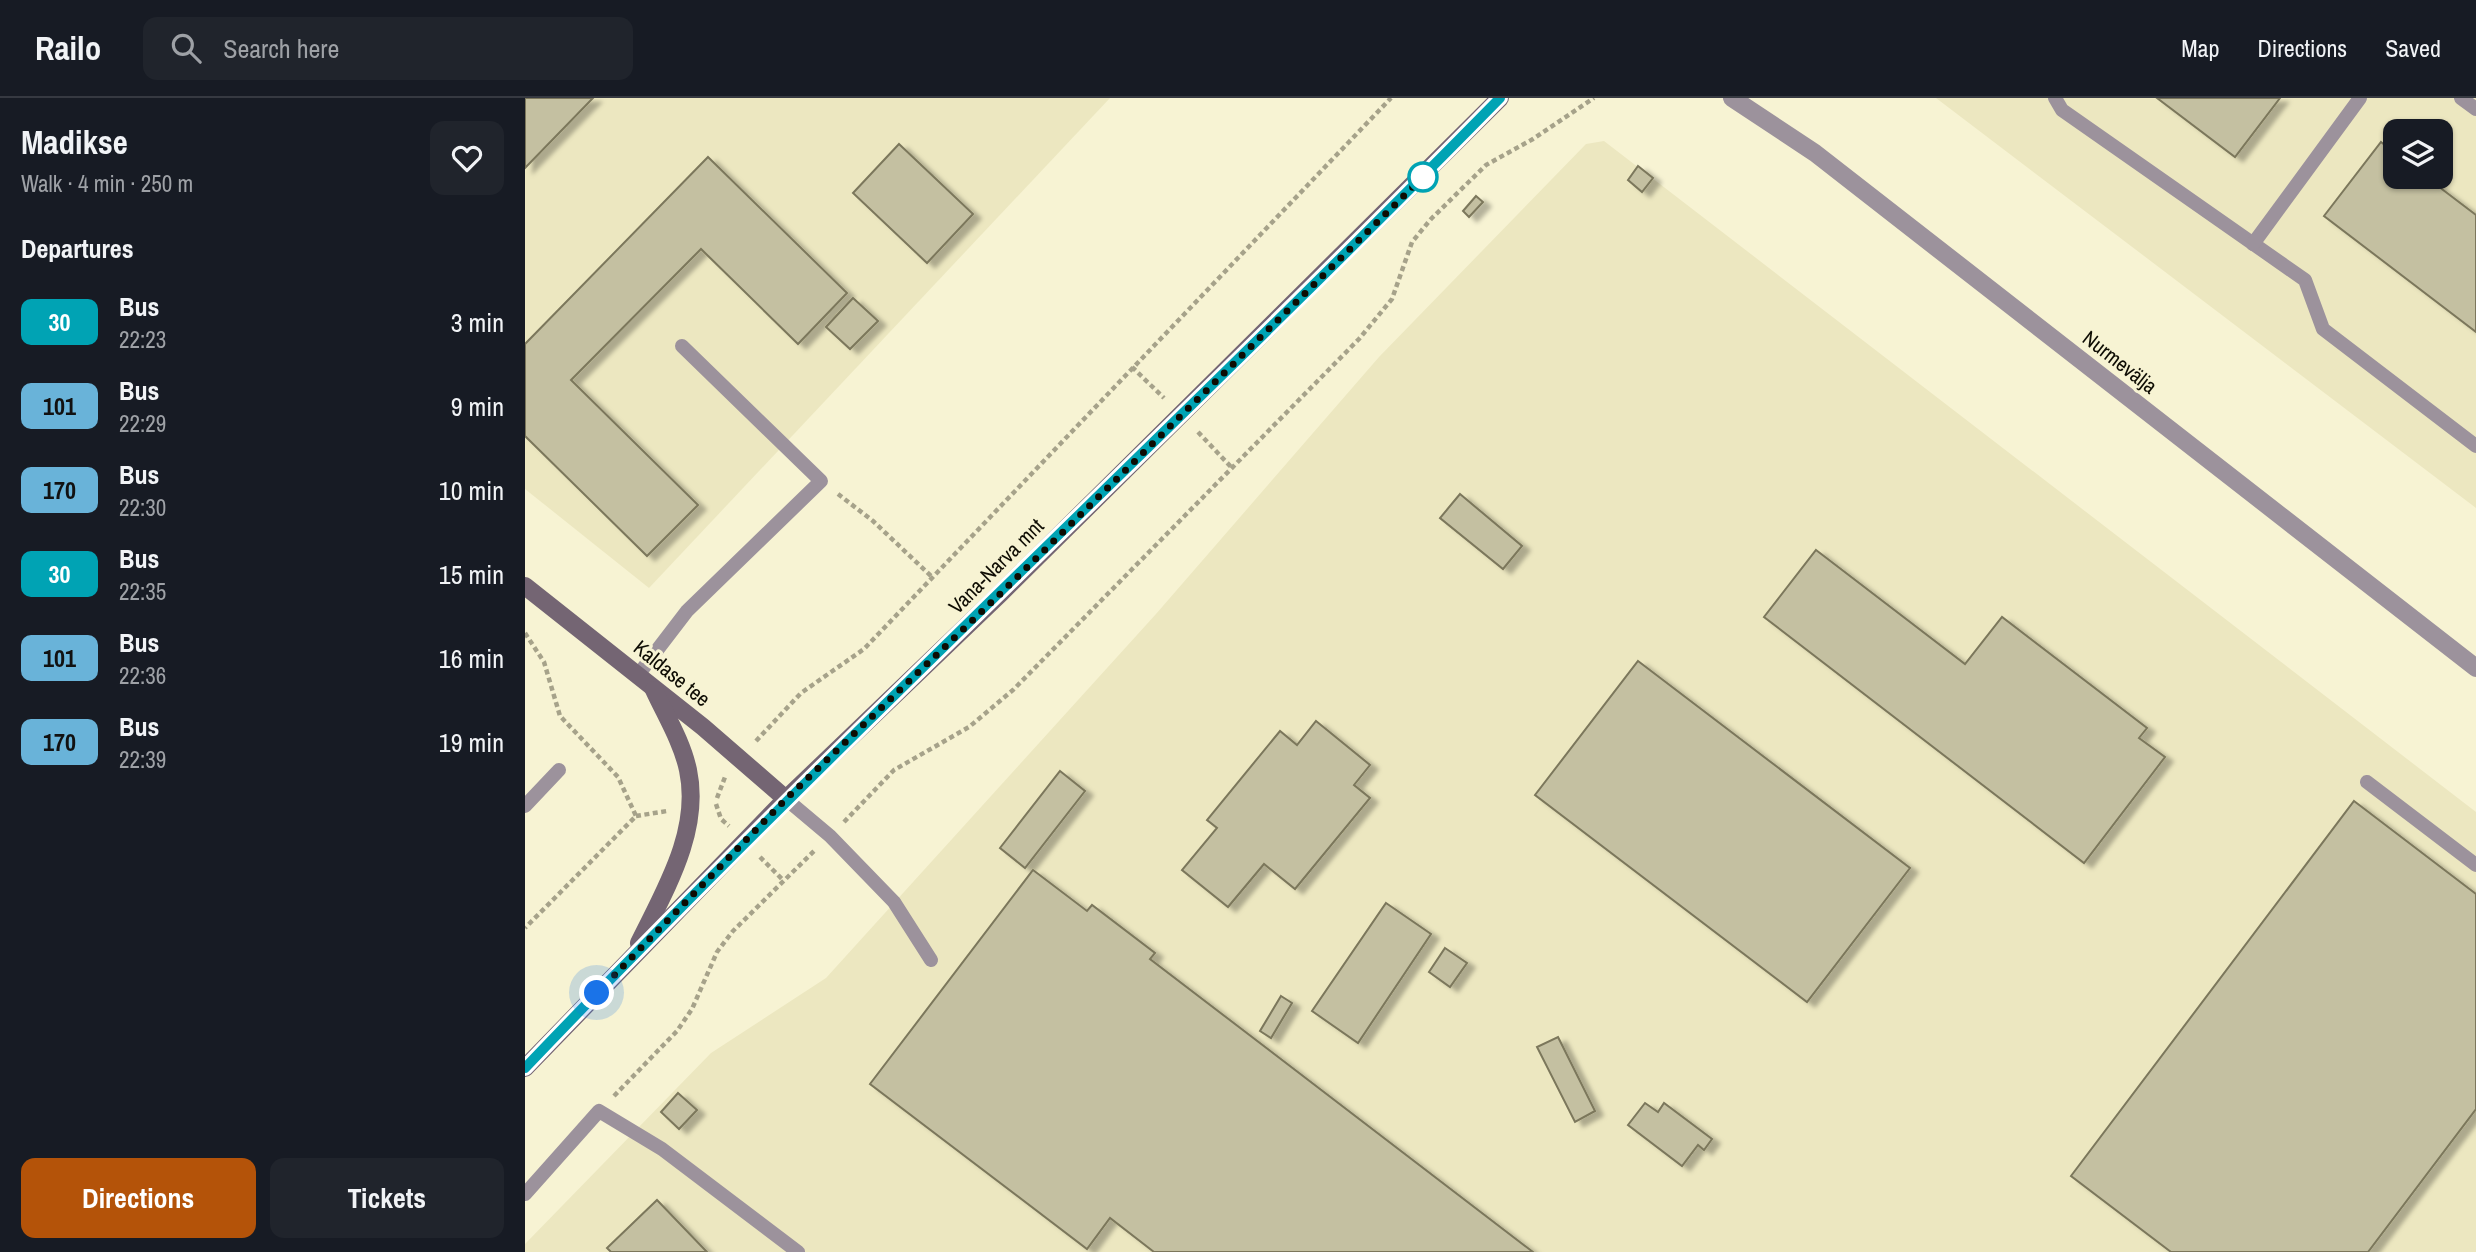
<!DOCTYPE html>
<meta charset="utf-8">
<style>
body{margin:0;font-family:"Archivo Narrow",sans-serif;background:#20242c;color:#f1f3f6;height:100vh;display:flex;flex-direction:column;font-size:26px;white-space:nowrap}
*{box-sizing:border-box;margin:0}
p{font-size:23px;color:#9ea1a6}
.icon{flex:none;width:38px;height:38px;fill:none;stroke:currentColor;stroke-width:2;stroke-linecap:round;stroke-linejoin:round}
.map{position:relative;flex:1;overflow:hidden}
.details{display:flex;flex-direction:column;background:#171b24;width:525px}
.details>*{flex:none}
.badge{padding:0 14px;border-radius:10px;font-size:24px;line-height:46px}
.controls{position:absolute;left:1858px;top:21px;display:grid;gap:14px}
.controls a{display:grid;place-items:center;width:70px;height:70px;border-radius:14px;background:#171b24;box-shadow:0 2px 5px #0004;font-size:35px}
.you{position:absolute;width:35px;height:35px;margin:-18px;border:5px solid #fff;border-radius:50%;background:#1a73e8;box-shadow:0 0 0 10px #1a73e833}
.map>.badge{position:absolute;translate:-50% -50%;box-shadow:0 0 0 4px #fff}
h2{padding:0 21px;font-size:26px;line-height:63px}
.round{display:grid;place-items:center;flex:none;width:74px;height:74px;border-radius:14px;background:#20242c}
.overview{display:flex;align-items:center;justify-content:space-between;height:119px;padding:0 21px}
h1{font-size:33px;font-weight:700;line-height:52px}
.primary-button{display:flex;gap:14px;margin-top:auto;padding:14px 21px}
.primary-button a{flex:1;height:80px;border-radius:14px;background:#b45309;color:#fff;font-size:28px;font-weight:700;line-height:80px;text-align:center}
.primary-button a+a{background:#20242c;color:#f1f3f6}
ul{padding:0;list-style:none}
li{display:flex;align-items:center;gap:21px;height:84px;padding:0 21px}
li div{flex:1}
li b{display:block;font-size:26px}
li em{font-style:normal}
li .badge{min-width:77px;font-weight:700;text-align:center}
header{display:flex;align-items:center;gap:42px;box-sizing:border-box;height:98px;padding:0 35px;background:#171b24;border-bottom:2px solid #363941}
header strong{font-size:33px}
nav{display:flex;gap:38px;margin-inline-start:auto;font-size:24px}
.search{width:490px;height:63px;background:#20242c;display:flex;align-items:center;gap:18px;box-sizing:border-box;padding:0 24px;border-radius:14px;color:#9ea1a6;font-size:26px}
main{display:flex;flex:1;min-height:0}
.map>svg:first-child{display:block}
</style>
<header>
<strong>Railo</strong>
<div class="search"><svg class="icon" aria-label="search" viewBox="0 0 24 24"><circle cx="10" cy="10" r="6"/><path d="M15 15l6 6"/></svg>Search here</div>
<nav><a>Map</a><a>Directions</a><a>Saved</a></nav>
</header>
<main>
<section class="details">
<div class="overview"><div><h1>Madikse</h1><p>Walk · 4 min · 250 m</p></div><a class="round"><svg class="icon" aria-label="heart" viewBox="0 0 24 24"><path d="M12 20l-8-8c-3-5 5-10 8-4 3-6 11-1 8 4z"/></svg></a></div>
<h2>Departures</h2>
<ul>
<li><span class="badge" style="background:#00a3b4;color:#fff">30</span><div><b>Bus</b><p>22:23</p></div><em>3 min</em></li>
<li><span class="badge" style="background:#69b3d9;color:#111">101</span><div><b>Bus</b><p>22:29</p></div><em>9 min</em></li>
<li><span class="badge" style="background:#69b3d9;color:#111">170</span><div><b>Bus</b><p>22:30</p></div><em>10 min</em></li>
<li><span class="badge" style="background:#00a3b4;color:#fff">30</span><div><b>Bus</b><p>22:35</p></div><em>15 min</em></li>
<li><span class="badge" style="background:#69b3d9;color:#111">101</span><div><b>Bus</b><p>22:36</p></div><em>16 min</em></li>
<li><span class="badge" style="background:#69b3d9;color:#111">170</span><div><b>Bus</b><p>22:39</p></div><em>19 min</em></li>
</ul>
<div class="primary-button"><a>Directions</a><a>Tickets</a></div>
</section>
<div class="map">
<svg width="1951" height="1154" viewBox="0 0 1951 1154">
<defs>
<filter id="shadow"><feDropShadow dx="8" dy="4.5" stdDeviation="2" flood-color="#0004"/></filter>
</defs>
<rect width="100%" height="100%" fill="#f7f3d3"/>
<g fill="#ece7c0" fill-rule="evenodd">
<polygon points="0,0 585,0 124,490 0,391"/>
<path d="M1411 0H1951V410ZM1871 33H1916V79H1871Z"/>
<polygon points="1079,43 1951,714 1951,1154 0,1154 0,1146 186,955 301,880 631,516 854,259 1061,46"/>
</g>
<g fill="#c4c0a1" stroke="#7b775b" stroke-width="2" filter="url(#shadow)">
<polygon points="0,0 68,0 0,70"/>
<polygon points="1632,0 1755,0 1710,59"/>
<polygon points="1856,44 1871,56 1871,79 1901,79 1951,117 1951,234 1799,118"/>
<polygon points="374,46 448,116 402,165 328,95"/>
<polygon points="183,59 322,195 273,246 176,151 46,282 173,407 122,458 0,338 0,246"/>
<polygon points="1113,68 1128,80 1117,94 1103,82"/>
<polygon points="951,98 958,104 944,119 938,113"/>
<polygon points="328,200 353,223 325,251 301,229"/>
<polygon points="935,396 997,448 978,471 915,420"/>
<polygon points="1291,452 1440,566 1477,519 1622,630 1614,640 1640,659 1559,765 1239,519"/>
<polygon points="1113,563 1385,770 1282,904 1010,697"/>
<polygon points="791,623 845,667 829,687 845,700 770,791 739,766 703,809 657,772 692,730 682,722 755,633 772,647"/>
<polygon points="535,673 560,693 500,770 475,750"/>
<polygon points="1829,703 1951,796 1951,1011 1843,1154 1646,1154 1546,1078"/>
<polygon points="508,772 562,813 567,807 630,855 625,861 1008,1154 629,1154 585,1120 562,1151 345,986"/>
<polygon points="861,805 906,836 833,945 787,913"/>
<polygon points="920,850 942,865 925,889 904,874"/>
<polygon points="756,898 767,905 746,940 735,933"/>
<polygon points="1033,939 1070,1013 1050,1024 1012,949"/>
<polygon points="153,995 172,1012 154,1031 136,1014"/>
<polygon points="1120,1005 1133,1014 1139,1005 1187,1041 1179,1052 1173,1047 1157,1068 1103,1027"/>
<polygon points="132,1102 182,1154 86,1154 82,1150"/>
</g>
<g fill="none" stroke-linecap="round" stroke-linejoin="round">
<g stroke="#a6a28a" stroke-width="4.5" stroke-dasharray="5 3.5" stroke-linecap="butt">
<polyline points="607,269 639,300"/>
<polyline points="673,334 707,370"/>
<polyline points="313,396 348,423 407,479"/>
<polyline points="0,535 19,564 35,618 93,679 111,718 0,830"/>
<polyline points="231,643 276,595 339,551 866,0"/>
<polyline points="192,700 200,679"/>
<polyline points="191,706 196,721 204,728"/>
<polyline points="111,718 142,713"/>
<polyline points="319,724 369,672 444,629 488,592 834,241 867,201 887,144 906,121 961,67 1008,41 1069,0"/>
<polyline points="235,759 259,783"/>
<polyline points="89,998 152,933 167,911 192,854 208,833 290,752"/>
</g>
<g stroke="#9c929c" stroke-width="14">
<polyline points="1530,0 1537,12 1780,182 1798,231 1951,348"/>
<polyline points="1936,0 1951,11"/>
<polyline points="1728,146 1835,0"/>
<polyline points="113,577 162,513 296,383 157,248"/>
<polyline points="1842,684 1951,767"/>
<polyline points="261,701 305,738 369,804 406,862"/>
<polyline points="0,708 34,672"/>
<polyline points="0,1096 74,1013 137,1051 273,1154"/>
</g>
<polyline stroke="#9c929c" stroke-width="18" points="1207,0 1290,55 1951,570"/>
<g stroke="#746573" stroke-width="18">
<polyline points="0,488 178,629 261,701"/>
<path d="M114 845C140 792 176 733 163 672 157 644 141 618 129 592"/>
<polyline points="0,970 261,701 475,496 975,0"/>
</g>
</g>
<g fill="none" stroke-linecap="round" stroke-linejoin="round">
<defs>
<path id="line" d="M0 970C317 638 654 327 975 0"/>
</defs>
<use href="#line" stroke="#fff" stroke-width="16"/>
<use href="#line" stroke="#00a3b4" stroke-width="10"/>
<polyline stroke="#0e0c03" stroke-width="7" stroke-dasharray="0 12.6" points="72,895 261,701 475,496 898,79"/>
</g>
<circle fill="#fff" stroke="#00a3b4" stroke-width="3.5" cx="898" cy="79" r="14"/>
<g text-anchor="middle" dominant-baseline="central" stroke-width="6" stroke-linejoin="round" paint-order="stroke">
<g font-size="21" fill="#0e0c03" stroke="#f7f3d3">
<text transform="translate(1595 264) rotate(38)">Nurmevälja</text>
<text transform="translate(471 468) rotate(-45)">Vana-Narva mnt</text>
<text transform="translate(147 575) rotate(39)">Kaldase tee</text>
</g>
</g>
</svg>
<div class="controls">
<a><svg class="icon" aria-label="layers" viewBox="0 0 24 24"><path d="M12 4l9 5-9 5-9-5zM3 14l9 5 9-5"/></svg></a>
</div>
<div class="you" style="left:72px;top:895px"></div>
</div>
</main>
